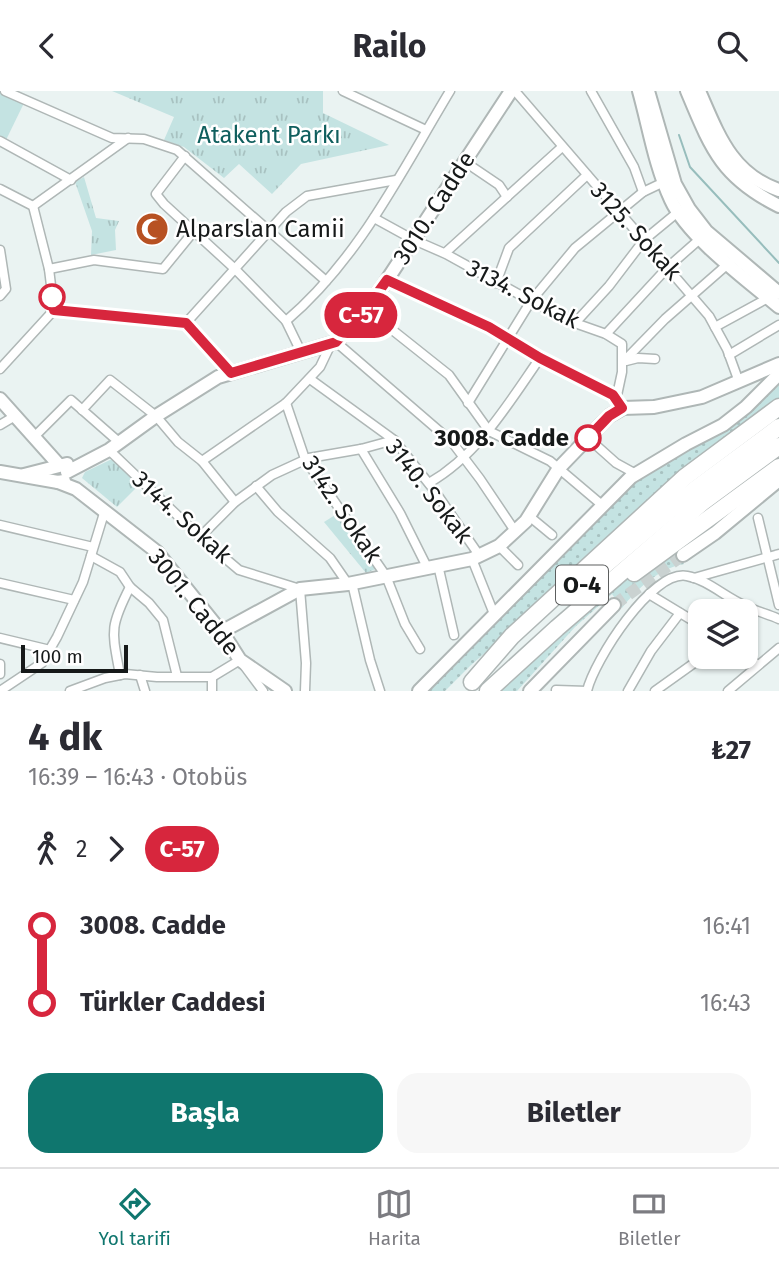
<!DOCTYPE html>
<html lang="tr">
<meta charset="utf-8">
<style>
body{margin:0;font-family:"Fira Sans",sans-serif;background:#f7f7f7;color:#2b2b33;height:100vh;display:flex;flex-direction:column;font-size:26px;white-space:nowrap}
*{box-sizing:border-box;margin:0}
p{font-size:23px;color:#7c7c81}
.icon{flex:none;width:38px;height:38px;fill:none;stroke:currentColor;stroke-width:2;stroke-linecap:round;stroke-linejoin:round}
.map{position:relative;height:600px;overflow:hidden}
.panel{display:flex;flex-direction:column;background:#fff;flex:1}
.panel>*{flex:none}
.badge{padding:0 14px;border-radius:23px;font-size:24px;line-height:46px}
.controls{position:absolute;left:688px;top:508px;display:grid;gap:14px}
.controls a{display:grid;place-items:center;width:70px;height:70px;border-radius:14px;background:#fff;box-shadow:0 2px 5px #0004;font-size:35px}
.scale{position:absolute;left:21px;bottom:18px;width:107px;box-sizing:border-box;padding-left:7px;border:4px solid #161919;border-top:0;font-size:19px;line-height:24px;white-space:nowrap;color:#161919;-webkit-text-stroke:5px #fff;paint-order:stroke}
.map>.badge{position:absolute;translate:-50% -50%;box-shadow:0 0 0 4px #fff}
.legs{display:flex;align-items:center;gap:10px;height:77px;padding:0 28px;font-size:23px}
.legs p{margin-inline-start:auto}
.head{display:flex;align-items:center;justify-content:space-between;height:119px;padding:0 28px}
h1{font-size:38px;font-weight:700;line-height:52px}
.cta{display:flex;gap:14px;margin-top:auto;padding:14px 28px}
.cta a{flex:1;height:80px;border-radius:21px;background:#0f766e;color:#fff;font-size:28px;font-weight:700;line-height:80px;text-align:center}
.cta a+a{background:#f7f7f7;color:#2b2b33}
ul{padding:0 28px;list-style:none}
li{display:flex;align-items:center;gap:24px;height:77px;font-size:26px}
li i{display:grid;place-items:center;width:10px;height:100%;margin:0 9px;background:currentColor}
li i::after{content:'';width:18px;height:18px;margin:-9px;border:5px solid;border-radius:50%;background:#fff}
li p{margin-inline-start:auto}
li:first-child i{background:linear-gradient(#0000 50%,currentColor 0)}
li:last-child i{background:linear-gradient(currentColor 50%,#0000 0)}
header{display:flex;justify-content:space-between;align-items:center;height:91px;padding:0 28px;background:#fff;font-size:32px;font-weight:700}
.tabs{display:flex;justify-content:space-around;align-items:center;height:98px;border-top:2px solid #e1e1e2;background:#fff;font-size:19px;color:#7c7c81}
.tabs a{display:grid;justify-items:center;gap:4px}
.tabs .on{color:#0f766e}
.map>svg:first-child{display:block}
</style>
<header><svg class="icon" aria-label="back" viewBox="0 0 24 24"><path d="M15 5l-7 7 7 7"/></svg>Railo<svg class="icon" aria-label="search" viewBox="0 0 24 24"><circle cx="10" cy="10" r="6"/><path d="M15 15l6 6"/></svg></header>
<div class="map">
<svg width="779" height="600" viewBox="0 0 779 600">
<defs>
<pattern id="grass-dots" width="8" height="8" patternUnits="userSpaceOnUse" patternTransform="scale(1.75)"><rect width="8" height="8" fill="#c4e3e2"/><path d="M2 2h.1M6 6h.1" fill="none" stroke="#a8c2c1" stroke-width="1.8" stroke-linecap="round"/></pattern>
<pattern id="park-tufts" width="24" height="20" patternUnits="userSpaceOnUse" patternTransform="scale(1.75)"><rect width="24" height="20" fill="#c4e3e2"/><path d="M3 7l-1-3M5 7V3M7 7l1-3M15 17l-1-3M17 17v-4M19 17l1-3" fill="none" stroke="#a8c2c1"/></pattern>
</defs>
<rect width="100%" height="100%" fill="#eaf3f2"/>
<path fill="url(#grass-dots)" d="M779 294V373L742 410 676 462 684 473C659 477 637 498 622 517L612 503 575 536 517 600H495L686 436 624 439 470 575 445 600H424L619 404 640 387 739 330Z"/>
<g fill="url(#park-tufts)">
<polygon points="112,0 323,0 323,22 389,54 301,73 272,103 239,73 224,87 184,56 164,49 174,26"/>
<polygon points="84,86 96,127 119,130 115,139 116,159 91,164 92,140 75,91"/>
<polygon points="112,368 139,394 117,416 82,387 85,381"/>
<polygon points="340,421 383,475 366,482 324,431"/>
</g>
<polygon fill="#c4e3e2" points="0,2 24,12 6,49 0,47"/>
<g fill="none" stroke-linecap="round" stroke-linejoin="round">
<polyline stroke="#97bdbc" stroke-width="2" points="679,44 690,76 779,172"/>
<polyline stroke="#cad2d1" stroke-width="12" stroke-dasharray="12 6" stroke-linecap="butt" points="614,514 683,464"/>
<defs>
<g id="street">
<polyline points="5,0 112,47 144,48 177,59 326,190"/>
<polyline points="343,0 426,39"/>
<polyline points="515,0 709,225 727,258 739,291"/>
<polyline points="591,0 634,76 643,101"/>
<polyline points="0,50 71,89"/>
<polyline points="185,65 156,103 164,113 235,178 286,230 302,263"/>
<polyline points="465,71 499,94 507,106"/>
<polyline points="0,98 33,115 49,178 54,219"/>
<polyline points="33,115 128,47"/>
<polyline points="374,127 414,149 446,163 531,210 572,231 606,243 622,253 622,281 616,309"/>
<polyline points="0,159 6,198 0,205"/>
<polyline points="445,162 562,56"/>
<polyline points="49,178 94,169 163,178 194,140"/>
<polyline points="387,189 489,236 540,267 613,304 619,312"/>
<polyline points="496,192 509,157 587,84"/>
<polyline points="366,218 449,284 489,340 550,370 602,414"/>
<polyline points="54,219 186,232"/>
<path d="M286 230C359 168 401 81 450 0"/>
<polyline points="186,232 286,121 307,105 396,89"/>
<polyline points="186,232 231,282"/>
<polyline points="575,232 609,195 644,149 678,121"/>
<polyline points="715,236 768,207"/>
<polyline points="606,243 668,176 701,147"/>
<polyline points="336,251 452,351 480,388 515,440"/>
<polyline points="729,264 779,234"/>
<polyline points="626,270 638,267 655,268"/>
<polyline points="623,271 665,228 729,172"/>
<polyline points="0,278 54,219"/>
<polyline points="310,288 394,349 434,399 479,464"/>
<polyline points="286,312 305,368 386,485 405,533 420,558"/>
<polyline points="468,312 531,210 575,157 643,101 664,91"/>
<polyline points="82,319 110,289 156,325 178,351 202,370 235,411"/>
<polyline points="0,334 15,325"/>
<polyline points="34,346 71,309 120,352"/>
<polyline points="588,347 616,372 636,383"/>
<polyline points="361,358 400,422 427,476"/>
<polyline points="109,359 200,446 239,479 300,498 306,572 305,600"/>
<polyline points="202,370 286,312 320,276 330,255"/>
<path d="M429 392C478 364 508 313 540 267"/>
<polyline points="256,395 278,421 330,467 348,493"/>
<polyline points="529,425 552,444"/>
<polyline points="758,427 779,514"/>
<polyline points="0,434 93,456"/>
<polyline points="200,446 235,411 272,384 309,367 361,358 394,349"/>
<polyline points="499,455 518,474"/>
<polyline points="91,465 120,481 130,496 149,512 163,529 177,585"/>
<polyline points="472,468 494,523"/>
<polyline points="438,474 454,544"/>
<polyline points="694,487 779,463"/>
<polyline points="0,492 74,509"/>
<polyline points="352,492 370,569 380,600"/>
<polyline points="649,503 700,534"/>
<polyline points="0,547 50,559"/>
<polyline points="745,565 758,574"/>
<polyline points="0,573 0,583"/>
<path d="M120 584C112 540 109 537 130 496"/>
<polyline points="140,584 145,600"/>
<polyline points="556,599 587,600"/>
<polyline points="0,600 42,572 57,546 83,491 105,419"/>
<polyline points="70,600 105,587 125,583 157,586 212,586 240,569 263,600"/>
<polyline points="212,600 212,586"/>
<path d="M587 600C594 570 652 478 687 485 708 489 725 506 744 514 755 520 768 523 779 528"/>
<polyline points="628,600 651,560 680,522"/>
<polyline points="655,600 704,565"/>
<polyline points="728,600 779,557"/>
</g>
<g id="secondary">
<path d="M687 0C711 57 721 86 779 115"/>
<path d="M699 0C718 43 731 83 779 99"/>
<polyline points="0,308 59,374"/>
<polyline points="0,381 58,391 64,390"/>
<polyline points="67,381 109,359 156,325 218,286 336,251 366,218 385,192 511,0"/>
<polyline points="24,384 67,373"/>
<polyline points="58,391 76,398 157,461 226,547 240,569 285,600"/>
<polyline points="683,464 715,442 779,389"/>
<polyline points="221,541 300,498 348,493 472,468 499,455 526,430 559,377 609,325 623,317 654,316 702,306 779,273"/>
<polyline points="419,600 631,386 686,353 723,334 746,316 779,283"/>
<polyline points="530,600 614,514"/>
</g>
<g id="primary">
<path d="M639 0C649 36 655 75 671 109 688 146 747 189 779 216"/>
<polyline points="648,0 675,93 689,118 706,140 779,202"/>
</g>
<g id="highway">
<polyline points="634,482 779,376"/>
<polyline points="590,487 694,399 779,336"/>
<polyline points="472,591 512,545 685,386 779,316"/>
<polyline points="488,600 557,537 703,411 779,355"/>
</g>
</defs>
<use href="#street" stroke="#afb7b6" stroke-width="11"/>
<use href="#secondary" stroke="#afb7b6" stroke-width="16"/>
<use href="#primary" stroke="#afb7b6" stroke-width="16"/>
<use href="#highway" stroke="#afb7b6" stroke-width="19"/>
<use href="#street" stroke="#fff" stroke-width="8"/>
<use href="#secondary" stroke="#fff" stroke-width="12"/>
<use href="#primary" stroke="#fff" stroke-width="12"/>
<use href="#highway" stroke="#fff" stroke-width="16"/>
</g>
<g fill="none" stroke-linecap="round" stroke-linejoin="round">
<defs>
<polyline id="line-1" points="52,206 54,219 186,232 231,282 336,251 366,218 387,189 489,236 540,267 613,304 622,317 609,325 588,347"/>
</defs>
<use href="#line-1" stroke="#fff" stroke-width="16"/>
<use href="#line-1" stroke="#d7263d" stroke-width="10"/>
</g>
<defs>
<symbol id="mosque-disc" viewBox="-11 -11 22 22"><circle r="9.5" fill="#b75122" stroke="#fff"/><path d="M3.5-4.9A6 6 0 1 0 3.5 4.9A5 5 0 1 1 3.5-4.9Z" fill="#fff"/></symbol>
</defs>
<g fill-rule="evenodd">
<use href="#mosque-disc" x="133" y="119" width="38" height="38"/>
</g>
<g fill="#fff" stroke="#d7263d" stroke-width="3.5">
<circle cx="52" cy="206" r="12"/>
<circle cx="588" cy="347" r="12"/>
</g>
<g text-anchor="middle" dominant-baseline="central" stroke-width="5" stroke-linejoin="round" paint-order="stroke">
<rect fill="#fff" stroke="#5c5e5e" stroke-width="2" x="556" y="474.5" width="52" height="39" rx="5"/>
<g font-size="23" font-weight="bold" fill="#161919">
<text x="582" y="494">O-4</text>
</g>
<g font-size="24" fill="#105f5e" stroke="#fff">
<text x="269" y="44">Atakent Parkı</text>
</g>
<g font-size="24" fill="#161919" stroke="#fff">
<text transform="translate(434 117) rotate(-57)">3010. Cadde</text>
<text transform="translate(636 140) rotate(48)">3125. Sokak</text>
<text transform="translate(523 203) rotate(27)">3134. Sokak</text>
<text transform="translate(429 400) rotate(52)">3140. Sokak</text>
<text transform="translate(342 418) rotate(56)">3142. Sokak</text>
<text transform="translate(182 426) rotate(42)">3144. Sokak</text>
<text transform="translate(194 511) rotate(51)">3001. Cadde</text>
</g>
<g font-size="24" fill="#161919" stroke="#fff" text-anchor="start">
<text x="176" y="138">Alparslan Camii</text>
</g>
<g font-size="24" font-weight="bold" fill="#161919" stroke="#fff" text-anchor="end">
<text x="569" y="347">3008. Cadde</text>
</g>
</g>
</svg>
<div class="controls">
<a><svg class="icon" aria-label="layers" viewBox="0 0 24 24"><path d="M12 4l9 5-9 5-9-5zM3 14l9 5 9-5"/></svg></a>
</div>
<div class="scale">100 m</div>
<b class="badge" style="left:361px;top:224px;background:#d7263d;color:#fff">C-57</b>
</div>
<section class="panel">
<div class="head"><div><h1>4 dk</h1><p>16:39 – 16:43 · Otobüs</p></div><b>₺27</b></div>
<div class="legs"><svg class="icon" aria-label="walk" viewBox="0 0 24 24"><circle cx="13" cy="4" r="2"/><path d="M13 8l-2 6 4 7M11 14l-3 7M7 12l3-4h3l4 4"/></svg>2<svg class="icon" aria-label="forward" viewBox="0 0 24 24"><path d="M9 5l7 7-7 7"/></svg><b class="badge" style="background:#d7263d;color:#fff">C-57</b></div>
<ul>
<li><i style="color:#d7263d"></i><b>3008. Cadde</b><p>16:41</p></li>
<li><i style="color:#d7263d"></i><b>Türkler Caddesi</b><p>16:43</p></li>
</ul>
<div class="cta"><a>Başla</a><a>Biletler</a></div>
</section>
<nav class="tabs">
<a class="on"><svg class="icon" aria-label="directions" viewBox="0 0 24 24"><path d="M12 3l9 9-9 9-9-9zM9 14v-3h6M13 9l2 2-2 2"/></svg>Yol tarifi</a>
<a><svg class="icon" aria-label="map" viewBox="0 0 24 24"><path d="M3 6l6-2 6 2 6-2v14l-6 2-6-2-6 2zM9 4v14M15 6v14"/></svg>Harita</a>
<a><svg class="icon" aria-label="tickets" viewBox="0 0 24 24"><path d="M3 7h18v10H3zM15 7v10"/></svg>Biletler</a>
</nav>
